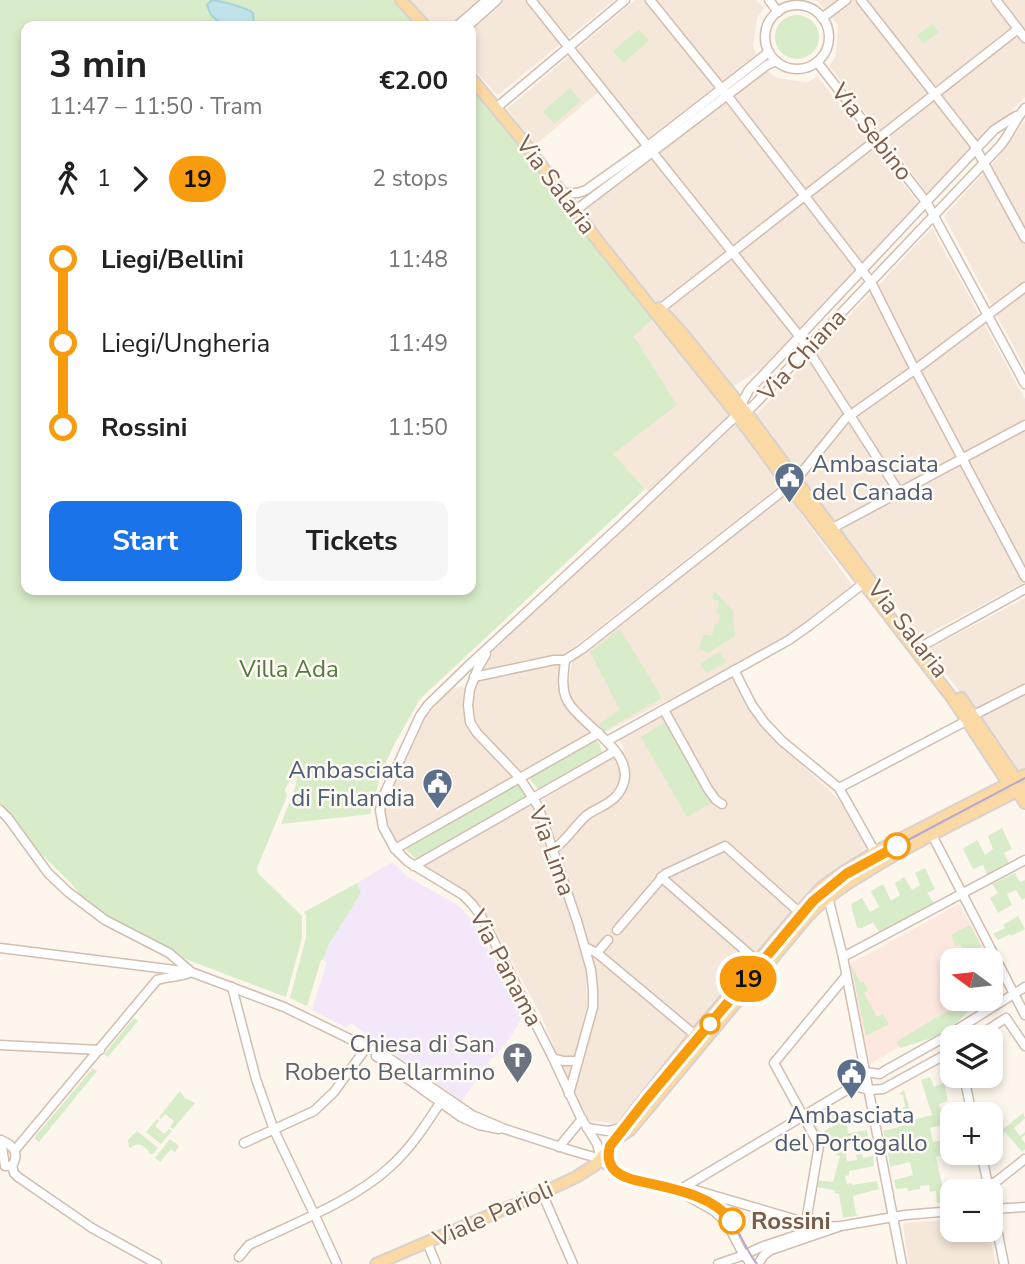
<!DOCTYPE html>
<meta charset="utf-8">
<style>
body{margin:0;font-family:"Nunito Sans",sans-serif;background:#f6f6f6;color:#222;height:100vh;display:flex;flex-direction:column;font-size:26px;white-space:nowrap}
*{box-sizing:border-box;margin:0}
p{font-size:23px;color:#767676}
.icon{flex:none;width:38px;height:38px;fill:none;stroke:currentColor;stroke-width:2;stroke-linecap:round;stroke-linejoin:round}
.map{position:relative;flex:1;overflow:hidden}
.drawer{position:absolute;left:21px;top:21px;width:455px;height:574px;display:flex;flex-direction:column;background:#fff;border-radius:14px;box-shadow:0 4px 10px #0003}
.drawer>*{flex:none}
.badge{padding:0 14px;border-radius:23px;font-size:24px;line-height:46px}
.needle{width:46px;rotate:285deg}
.fabs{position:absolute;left:940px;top:948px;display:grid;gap:14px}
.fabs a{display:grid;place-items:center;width:63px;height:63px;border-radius:14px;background:#fff;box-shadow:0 4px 10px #0003;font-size:35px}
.map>.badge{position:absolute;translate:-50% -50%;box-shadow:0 0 0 4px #fff}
.legs{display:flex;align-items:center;gap:10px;height:77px;padding:0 28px;font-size:23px}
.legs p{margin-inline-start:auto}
.summary{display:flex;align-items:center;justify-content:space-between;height:119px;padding:0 28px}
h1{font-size:38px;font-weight:700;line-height:52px}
.button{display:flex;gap:14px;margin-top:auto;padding:14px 28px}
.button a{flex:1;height:80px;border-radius:14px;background:#1a73e8;color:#fff;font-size:28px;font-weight:700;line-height:80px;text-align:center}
.button a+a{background:#f6f6f6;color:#222}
ul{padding:0 28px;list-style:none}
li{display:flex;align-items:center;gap:24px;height:84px;font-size:26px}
li i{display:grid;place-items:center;width:10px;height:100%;margin:0 9px;background:currentColor}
li i::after{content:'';width:18px;height:18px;margin:-9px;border:5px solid;border-radius:50%;background:#fff}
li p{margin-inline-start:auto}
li:first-child i{background:linear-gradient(#0000 50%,currentColor 0)}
li:last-child i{background:linear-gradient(currentColor 50%,#0000 0)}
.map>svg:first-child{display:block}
</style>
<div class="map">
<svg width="1025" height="1264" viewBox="0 0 1025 1264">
<rect width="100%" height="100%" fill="#fdf6ec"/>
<g fill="#f5e8da">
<polygon points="407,0 614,0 499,94 496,94 471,66 471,26 434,26"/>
<polygon points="635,0 757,0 764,8 757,18 753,47 758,57 649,140 606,86 535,145 507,109"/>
<polygon points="807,0 1025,0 1025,97 929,195 829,66 836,56 838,25 817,1"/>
<polygon points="768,71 777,78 805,82 809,82 817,76 920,205 763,368 732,387 690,333 654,300 597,234 582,212"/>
<polygon points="1025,121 1025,368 944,216 996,160"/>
<polygon points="932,228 1025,399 1025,582 924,636 918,634 830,520 755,416"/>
<polygon points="654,318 733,415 651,495 612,454 676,405 634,336"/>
<polygon points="737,423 783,483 564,655 480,672 493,650"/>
<polygon points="784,490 852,585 796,630 695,686 602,734 570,698 568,687 572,661"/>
<polygon points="1025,598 1025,770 1017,774 984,722 927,650"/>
<polygon points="554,662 560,664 559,684 561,693 595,732 518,772 474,725 471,705 476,680"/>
<polygon points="731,677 752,712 781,744 838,799 867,846 821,886 622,1124 590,1121 573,1094 597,1004 596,971 579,911 542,800 625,750 619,740"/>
<polygon points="461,686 467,691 470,728 512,773 510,779 394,843 385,821 386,802 422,721 450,690"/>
<polygon points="531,803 561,884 586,971 587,1006 568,1083 542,1017 493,927 467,892 421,867"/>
<polygon points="952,1219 952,1230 989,1230 996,1264 909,1264 903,1226 905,1223"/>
</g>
<polygon fill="#fde8e0" points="959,904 1005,986 991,995 990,961 952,961 952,999 982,999 870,1064 848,965"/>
<polygon fill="#f3e8fa" points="393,862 408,877 456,904 465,912 477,928 523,1015 514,1032 495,1057 492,1058 482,1071 462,1101 351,1023 347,1028 312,1010 327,962 323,960 329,944 361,893 357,883"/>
<g fill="#d8ecc9">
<polygon points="0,0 394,0 418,26 26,26 26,590 471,590 471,86 551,184 654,318 634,336 677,405 613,454 645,489 420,699 395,743 382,771 370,814 281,824 295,788 297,778 293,776 285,789 287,796 257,868 258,873 302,916 302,938 286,997 188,960 120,923 94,907 84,900 71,883 27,840 0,804"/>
<circle cx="797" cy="37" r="22"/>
<polygon points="933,24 939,32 923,44 917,35"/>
<polygon points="639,29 649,41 623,63 613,51"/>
<polygon points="570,88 581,101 554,124 543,111"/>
<polygon points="714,591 733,611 735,636 708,653 699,649 703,634 712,636 715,623 718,624 720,615 716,613 719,601 712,599"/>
<polygon points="620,629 662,698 604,731 599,724 620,710 590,652"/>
<polygon points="720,652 726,662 706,673 700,663"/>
<polygon points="667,721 712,803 687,817 641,737"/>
<polygon points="594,740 599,743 602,752 538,789 528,777"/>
<polygon points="517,782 528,797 417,860 403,847"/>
<polygon points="1002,828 1012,849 1004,853 1009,863 987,875 983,865 973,869 963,849 977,840 985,855 993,849 988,836"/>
<polygon points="925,868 935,889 927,893 934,903 879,932 873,922 862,928 857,928 851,904 862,898 870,912 879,907 871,891 883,884 891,901 900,895 895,883 904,877 912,890 920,885 915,873"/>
<polygon points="1015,873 1020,882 1025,880 1025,898 1022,900 1016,890 1007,894 1012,905 998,913 990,898 998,893 992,884"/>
<polygon points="357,883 361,893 329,944 323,960 321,960 307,1006 290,998 306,938 306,915 304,912"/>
<polygon points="1018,916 1025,929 1011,936 1010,934 998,940 993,934 1005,928 1003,925"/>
<polygon points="970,925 989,961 970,961 960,944 956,946 951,935"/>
<polygon points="851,965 861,983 864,982 868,990 864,993 877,1017 883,1014 889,1024 866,1036"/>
<polygon points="972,999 980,1000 945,1034 900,1048 896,1042 937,1017"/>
<polygon points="134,1018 138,1021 108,1057 104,1054"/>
<polygon points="93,1068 97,1071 39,1142 34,1138"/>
<polygon points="930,1077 934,1087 944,1083 948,1101 939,1104 942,1114 964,1110 965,1115 952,1115 952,1123 930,1128 933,1142 942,1140 943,1143 952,1141 952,1150 945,1151 945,1155 936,1157 946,1203 937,1203 936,1191 930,1192 929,1185 920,1186 920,1189 908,1191 907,1188 896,1189 894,1180 913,1175 910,1162 890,1167 888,1153 902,1150 900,1139 886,1141 883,1131 910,1124 907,1114 893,1117 892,1112 905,1107 903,1095 899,1094 904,1090 913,1120 932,1115 921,1080"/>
<polygon points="180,1091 185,1098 195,1103 173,1129 170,1127 174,1121 165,1114 161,1119 159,1117"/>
<polygon points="832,1109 836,1115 863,1109 865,1117 846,1121 848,1133 867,1130 869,1141 847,1144 848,1149 845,1149 847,1161 857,1160 856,1155 862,1154 863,1158 873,1156 874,1166 849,1171 849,1175 845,1176 847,1184 852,1183 852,1185 877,1181 879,1189 853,1196 856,1214 860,1215 843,1218 839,1194 835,1193 834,1190 816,1187 816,1180 833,1182 840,1156 836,1155 838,1146 842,1141 818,1137 810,1122 813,1121 821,1133 833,1126 826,1114"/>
<polygon points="1023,1113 1025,1118 1014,1128 1020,1136 1025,1132 1025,1135 1021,1138 1025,1143 1025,1149 1022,1152 1005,1132 991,1143 991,1139"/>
<polygon points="157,1119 159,1121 155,1126 164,1134 169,1129 172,1131 161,1144 146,1132"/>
<path d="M137 1131 158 1148 153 1154H150C145 1145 139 1141 130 1148L129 1147 128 1140Z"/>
<polygon points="170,1139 179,1146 175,1152 171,1149 160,1162 155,1158"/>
</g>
<path fill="#bfe3e8" stroke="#a5d3da" stroke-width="2" d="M212 0C220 1 246 7 253 13L254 26H224L211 15 207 5Z"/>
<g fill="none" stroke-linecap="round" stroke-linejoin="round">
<defs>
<g id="minor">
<polyline points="531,0 800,337 899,492"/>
<polyline points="650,0 730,99 871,282 911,362 1025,577"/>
<polyline points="769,0 778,12"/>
<polyline points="861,0 973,143 1025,238"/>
<polyline points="996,0 1025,38"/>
<circle cx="797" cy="37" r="32"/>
<polyline points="822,18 846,0"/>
<polyline points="457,26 487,0"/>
<polyline points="468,26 497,0"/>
<polyline points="817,62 927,203 1025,384"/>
<polyline points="496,108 625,0"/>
<polyline points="563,193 578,193 586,190 648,146 769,52"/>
<polyline points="576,210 767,65 776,61"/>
<polyline points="660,309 1018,29"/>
<path d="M743 408 749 409 753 406 1000 146C1010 134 1015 120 1025 108"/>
<polyline points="743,408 743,401 749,390 994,130 1016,116"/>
<polyline points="741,411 622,524 467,667 428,705 420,716 383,797 380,810 383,827 395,849 407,861 463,895 472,904 481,916 553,1058 580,1116 597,1144 601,1159 605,1164 620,1176 684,1194 714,1211 727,1223 742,1252 751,1264"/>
<polyline points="827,531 1025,425"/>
<polyline points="915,650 1025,589"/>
<polyline points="486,654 478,668 470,689 468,705 470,722 477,733 519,777 538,806 578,924 591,970 593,989 593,1007 569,1094"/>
<polyline points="734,670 752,705 764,722 782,741 839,788 875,852"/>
<polyline points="474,677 554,660 565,660 582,649 789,486 799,476 845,419 920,366 1025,287"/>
<polyline points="664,710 708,789 716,800 722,804"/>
<polyline points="974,715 1025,689"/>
<polyline points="607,741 789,640 810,625 864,583"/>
<polyline points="839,788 968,720"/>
<polyline points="0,810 8,818 48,873 68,892 105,920 169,953 189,970"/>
<polyline points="932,835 1025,1015"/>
<polyline points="395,849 599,733"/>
<path d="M553 849C564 844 575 825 587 815 597 808 611 804 618 794 647 755 578 726 566 698 561 685 564 673 565 660"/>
<polyline points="414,866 615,751"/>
<polyline points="661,877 757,961"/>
<polyline points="827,893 843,957 902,1264"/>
<polyline points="617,930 665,874 725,846 799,912"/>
<polyline points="585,947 597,953 695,1035"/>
<polyline points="0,948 191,972 284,1007 389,1058 472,1115 505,1129 573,1151 601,1159"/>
<polyline points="597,953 608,940"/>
<polyline points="843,957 1025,860"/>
<path d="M157 980C168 976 184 977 191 972"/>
<polyline points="232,987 256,1079 274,1130 317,1220 337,1264"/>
<polyline points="975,1038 1006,1018 1025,1046"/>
<polyline points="0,1045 100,1050"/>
<polyline points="376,1056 461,1117 479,1125 499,1129"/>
<polyline points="553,1058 563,1061 578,1061"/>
<polyline points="865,1072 880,1074 886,1070 945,1037 1025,987"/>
<polyline points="964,1076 972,1115"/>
<polyline points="850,1088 858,1087 869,1090 883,1089 952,1051"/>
<polyline points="587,1128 608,1131 623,1127"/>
<path d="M1 1140C13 1145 20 1153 12 1166H5Z"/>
<polyline points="244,1143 314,1111 334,1092 366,1048"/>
<polyline points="559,1147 582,1119"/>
<polyline points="15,1150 157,980"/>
<polyline points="981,1153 989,1189"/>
<polyline points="12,1166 14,1173 18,1177 92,1228 157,1264"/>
<polyline points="989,1185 997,1181 1025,1159"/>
<polyline points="685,1187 821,1227"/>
<polyline points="676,1192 850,1088 865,1072"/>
<polyline points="542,1193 573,1264"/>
<polyline points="990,1194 1004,1264"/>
<polyline points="990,1209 1025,1207"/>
<polyline points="806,1222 819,1145 774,1063 846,976"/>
<polyline points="427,1242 436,1264"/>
<path d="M239 1257 249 1245C295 1223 355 1200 391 1166 413 1146 428 1121 444 1097"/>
<polyline points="718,1264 744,1255 761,1247 821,1227 841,1226 905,1215 952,1211"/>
<polyline points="758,1264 764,1255 771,1250 838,1227"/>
</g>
<g id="major">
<polyline points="401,0 425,26"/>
<polyline points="471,78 524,142 598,241 737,415 802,503 952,698 1004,777 1012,782"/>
<polyline points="659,308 683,334 752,420 870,580"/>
<polyline points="961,698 1012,773 1012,782 1025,803"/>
<path d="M621 1136 630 1130 807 917C828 894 855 879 881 863 928 835 977 812 1025 787"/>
<polyline points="376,1264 542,1193 576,1177 595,1165 617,1138 629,1118 695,1035 799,912 822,887 839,875 875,852 1025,775"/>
</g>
</defs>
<use href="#minor" stroke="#d1beb0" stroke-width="11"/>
<use href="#major" stroke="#dad1cd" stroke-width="14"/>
<use href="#minor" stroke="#fff" stroke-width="8"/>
<use href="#major" stroke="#fbd9a5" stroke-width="10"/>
<path stroke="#b9a8c9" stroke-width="2" d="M757 1264C742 1246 738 1220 717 1206 698 1193 666 1188 644 1182 634 1180 621 1178 614 1170 607 1163 607 1153 611 1144L799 917 825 890 855 868 1025 778"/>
</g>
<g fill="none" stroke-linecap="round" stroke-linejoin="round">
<defs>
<path id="line-1" d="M732 1221C709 1192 665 1188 631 1179 614 1174 605 1164 610 1146L646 1100 813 901 846 874 897 846"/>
</defs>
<use href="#line-1" stroke="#fff" stroke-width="16"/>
<use href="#line-1" stroke="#f89c0e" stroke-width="10"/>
</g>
<defs>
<symbol id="civic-pin" viewBox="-11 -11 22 30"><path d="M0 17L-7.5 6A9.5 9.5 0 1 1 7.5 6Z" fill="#5c6f8a" stroke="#fffaf3"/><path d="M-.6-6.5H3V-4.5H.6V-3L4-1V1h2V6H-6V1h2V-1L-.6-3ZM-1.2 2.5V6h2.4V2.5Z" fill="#fff"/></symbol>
<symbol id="church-pin" viewBox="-11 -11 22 30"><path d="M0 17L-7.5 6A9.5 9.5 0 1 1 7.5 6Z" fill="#6b7280" stroke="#fffaf3"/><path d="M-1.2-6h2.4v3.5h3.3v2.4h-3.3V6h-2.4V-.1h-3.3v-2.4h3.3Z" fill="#fff"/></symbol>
</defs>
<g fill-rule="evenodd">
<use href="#civic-pin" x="772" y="460" width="35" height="47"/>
<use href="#civic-pin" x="420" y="766" width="35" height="47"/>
<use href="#church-pin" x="500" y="1040" width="35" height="47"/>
<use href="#civic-pin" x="834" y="1056" width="35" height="47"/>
</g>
<g fill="#fff" stroke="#f89c0e" stroke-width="3.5">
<circle cx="897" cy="846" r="12"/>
<circle cx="710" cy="1024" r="9"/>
<circle cx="732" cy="1221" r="12"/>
</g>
<g text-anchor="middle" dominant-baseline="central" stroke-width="5" stroke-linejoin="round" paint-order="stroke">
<g font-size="24" fill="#7a5c4d" stroke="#fffaf3">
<text transform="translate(872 132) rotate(52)">Via Sebino</text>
<text transform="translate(556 185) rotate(53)">Via Salaria</text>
<text transform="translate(802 355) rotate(-47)">Via Chiana</text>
<text transform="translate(908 629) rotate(52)">Via Salaria</text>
<text transform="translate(552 851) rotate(70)">Via Lima</text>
<text transform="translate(506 968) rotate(62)">Via Panama</text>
<text transform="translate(493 1214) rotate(-24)">Viale Parioli</text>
</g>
<g font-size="24" fill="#4e5e75" stroke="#fffaf3" text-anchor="start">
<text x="812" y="464">Ambasciata<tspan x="812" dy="28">del Canada</tspan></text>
<text x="415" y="770" text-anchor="end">Ambasciata<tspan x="415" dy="28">di Finlandia</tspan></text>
<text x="851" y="1115" text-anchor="middle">Ambasciata<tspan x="851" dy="28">del Portogallo</tspan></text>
</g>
<g font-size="24" fill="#537a41" stroke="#fffaf3">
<text x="289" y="669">Villa Ada</text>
</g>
<g font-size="24" fill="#5b616d" stroke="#fffaf3" text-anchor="end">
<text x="495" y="1044">Chiesa di San<tspan x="495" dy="28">Roberto Bellarmino</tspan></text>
</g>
<g font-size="24" font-weight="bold" fill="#7a5c4d" stroke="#fffaf3" text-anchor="start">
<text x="751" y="1221">Rossini</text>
</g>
</g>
</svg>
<div class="fabs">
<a><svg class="needle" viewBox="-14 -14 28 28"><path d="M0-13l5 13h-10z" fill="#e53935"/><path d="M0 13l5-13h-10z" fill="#767676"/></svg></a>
<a><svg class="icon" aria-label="layers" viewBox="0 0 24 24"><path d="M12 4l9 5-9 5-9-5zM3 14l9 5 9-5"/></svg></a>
<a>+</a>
<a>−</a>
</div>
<b class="badge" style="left:748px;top:979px;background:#f89c0e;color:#111">19</b>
<section class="drawer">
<div class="summary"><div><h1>3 min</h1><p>11:47 – 11:50 · Tram</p></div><b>€2.00</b></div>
<div class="legs"><svg class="icon" aria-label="walk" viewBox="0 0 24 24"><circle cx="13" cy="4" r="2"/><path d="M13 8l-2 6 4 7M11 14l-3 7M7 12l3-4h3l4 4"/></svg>1<svg class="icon" aria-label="forward" viewBox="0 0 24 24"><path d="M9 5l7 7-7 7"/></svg><b class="badge" style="background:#f89c0e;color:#111">19</b><p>2 stops</p></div>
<ul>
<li><i style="color:#f89c0e"></i><b>Liegi/Bellini</b><p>11:48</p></li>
<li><i style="color:#f89c0e"></i><span>Liegi/Ungheria</span><p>11:49</p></li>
<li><i style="color:#f89c0e"></i><b>Rossini</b><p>11:50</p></li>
</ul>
<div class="button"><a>Start</a><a>Tickets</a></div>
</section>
</div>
